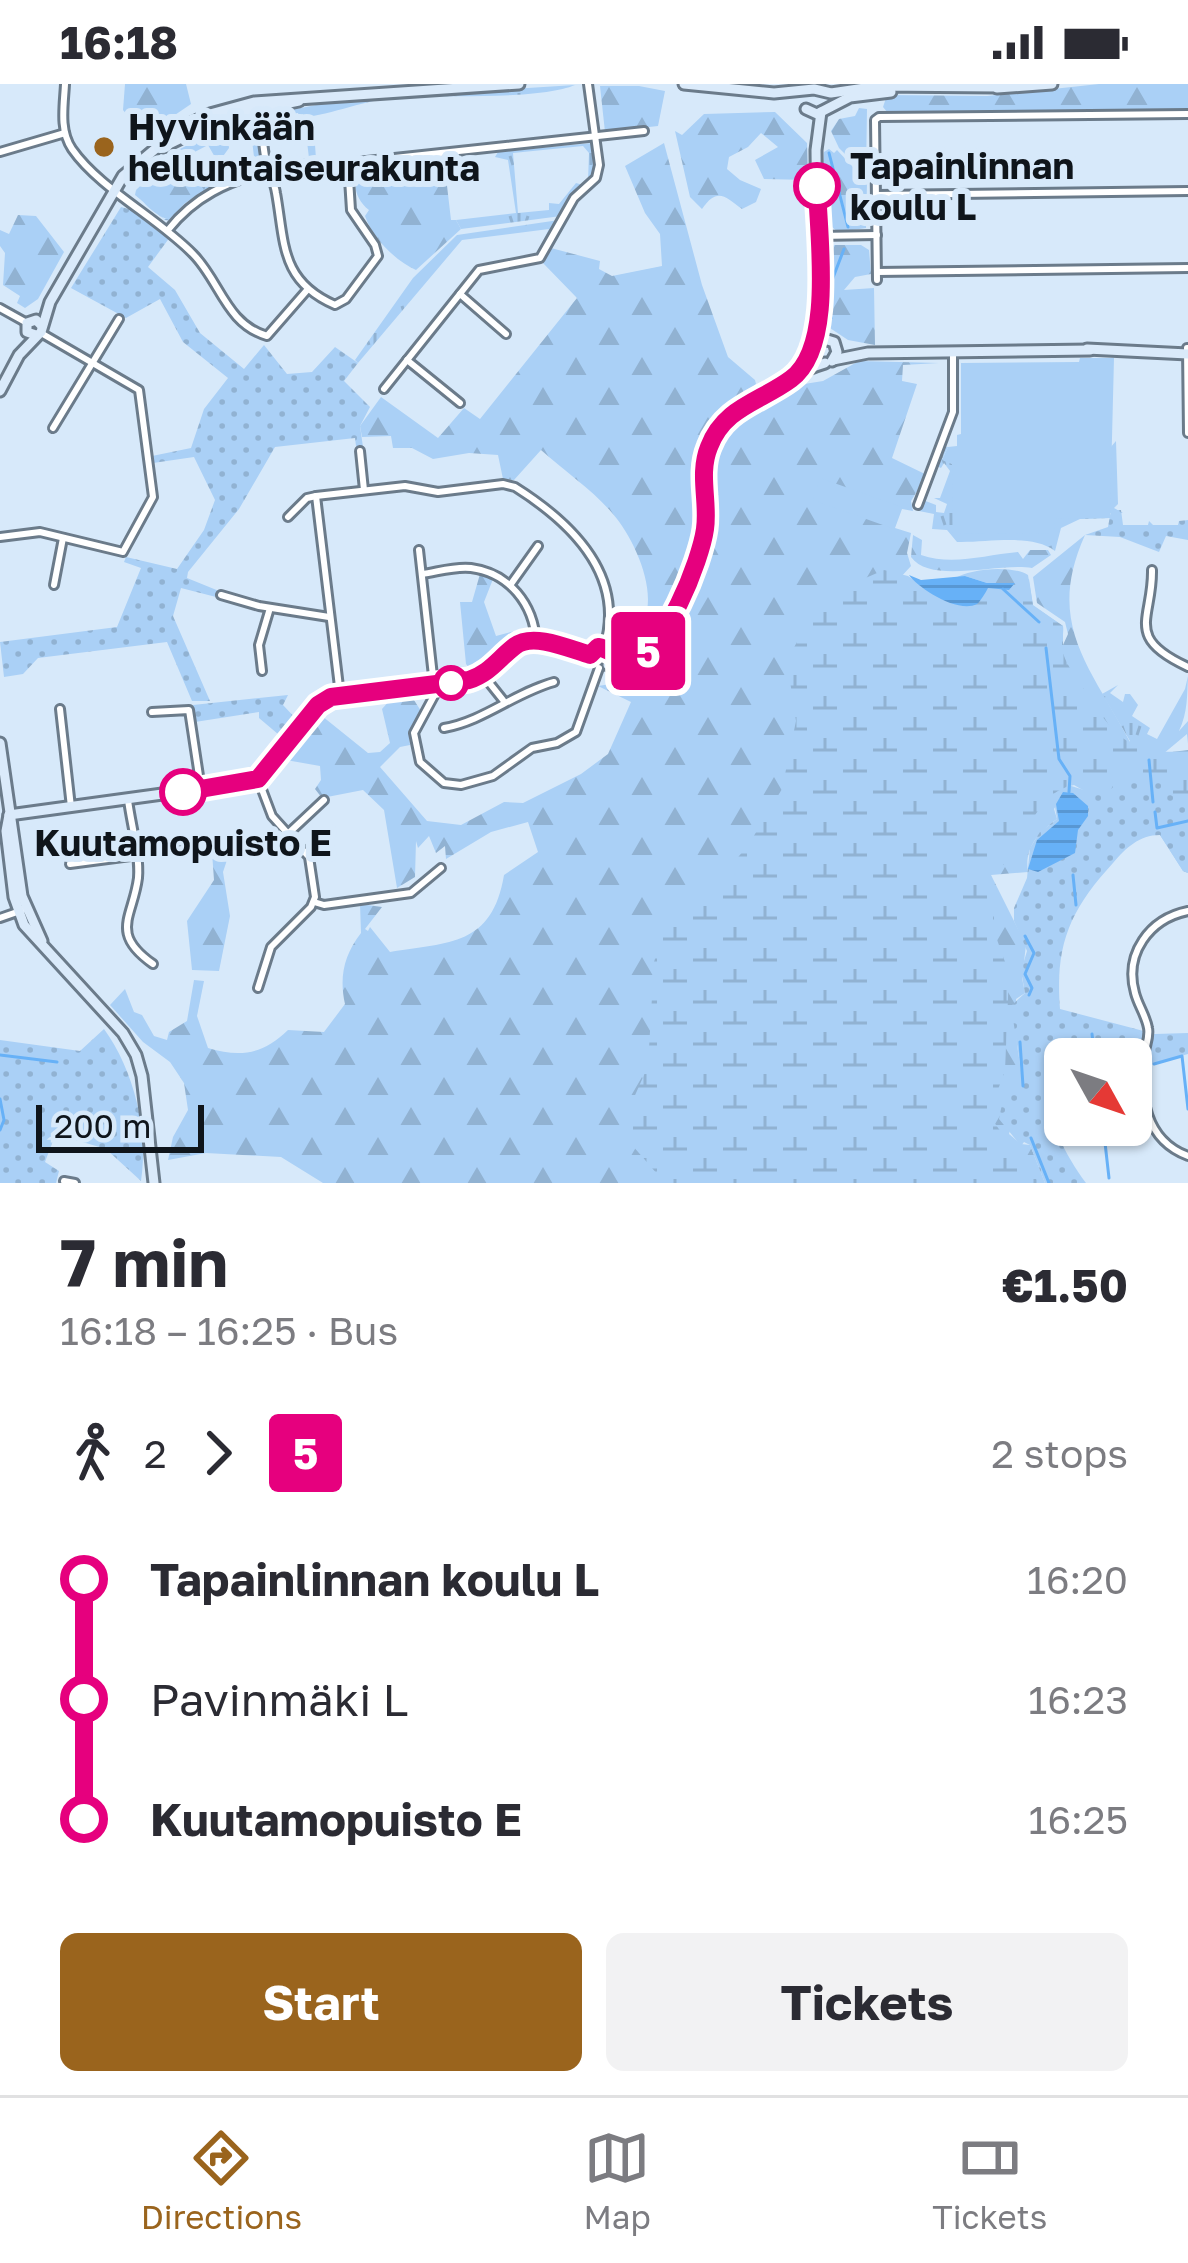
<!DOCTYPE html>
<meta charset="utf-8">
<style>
body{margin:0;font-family:"Golos Text",sans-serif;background:#f2f2f3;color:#2b2b33;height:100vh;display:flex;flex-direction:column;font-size:45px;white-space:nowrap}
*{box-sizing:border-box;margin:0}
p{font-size:39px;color:#7c7c81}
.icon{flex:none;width:66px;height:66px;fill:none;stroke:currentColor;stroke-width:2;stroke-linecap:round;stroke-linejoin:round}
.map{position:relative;height:1099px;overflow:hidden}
.details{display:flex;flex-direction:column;background:#fff;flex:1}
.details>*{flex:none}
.badge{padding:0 24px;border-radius:9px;font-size:42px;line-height:78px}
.needle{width:78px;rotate:130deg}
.controls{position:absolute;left:1044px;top:954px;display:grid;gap:24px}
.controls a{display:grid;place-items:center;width:108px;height:108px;border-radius:18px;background:#fff;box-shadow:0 3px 9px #0004;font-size:60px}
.scale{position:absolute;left:36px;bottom:30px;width:168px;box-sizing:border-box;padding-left:12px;border:6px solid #0f151b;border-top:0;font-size:33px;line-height:42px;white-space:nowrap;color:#0f151b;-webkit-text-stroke:9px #d7e9fa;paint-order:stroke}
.map>.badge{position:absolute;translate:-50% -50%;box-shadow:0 0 0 6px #fff}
.legs{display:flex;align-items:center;gap:18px;height:132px;padding:0 60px;font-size:39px}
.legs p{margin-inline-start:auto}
.head{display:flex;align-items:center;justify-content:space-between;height:204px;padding:0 60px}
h1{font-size:66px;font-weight:700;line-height:90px}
.primary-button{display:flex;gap:24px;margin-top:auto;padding:24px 60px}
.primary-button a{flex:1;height:138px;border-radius:18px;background:#9a641d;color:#fff;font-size:48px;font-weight:700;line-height:138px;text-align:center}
.primary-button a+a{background:#f2f2f3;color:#2b2b33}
ul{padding:0 60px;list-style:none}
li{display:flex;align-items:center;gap:42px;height:120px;font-size:45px}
li i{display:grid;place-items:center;width:18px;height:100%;margin:0 15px;background:currentColor}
li i::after{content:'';width:30px;height:30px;margin:-15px;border:9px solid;border-radius:50%;background:#fff}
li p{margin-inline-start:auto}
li:first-child i{background:linear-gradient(#0000 50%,currentColor 0)}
li:last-child i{background:linear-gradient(currentColor 50%,#0000 0)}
.status{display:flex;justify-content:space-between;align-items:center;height:84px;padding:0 60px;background:#fff;direction:ltr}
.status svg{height:33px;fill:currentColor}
.menu{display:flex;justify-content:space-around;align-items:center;height:168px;border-top:3px solid #e1e1e2;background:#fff;font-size:33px;color:#7c7c81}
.menu a{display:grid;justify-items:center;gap:6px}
.menu .current{color:#9a641d}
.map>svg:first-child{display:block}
</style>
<div class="status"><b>16:18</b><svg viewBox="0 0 49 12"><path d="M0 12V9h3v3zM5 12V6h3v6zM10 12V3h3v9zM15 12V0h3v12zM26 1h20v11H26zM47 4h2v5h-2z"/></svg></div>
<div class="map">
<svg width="1188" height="1099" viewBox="0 0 1188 1099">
<defs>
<pattern id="grass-tufts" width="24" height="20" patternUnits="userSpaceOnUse" patternTransform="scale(3)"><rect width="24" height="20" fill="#aad0f6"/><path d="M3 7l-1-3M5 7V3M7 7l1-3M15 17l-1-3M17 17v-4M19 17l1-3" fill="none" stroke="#91b2d2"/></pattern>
<pattern id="forest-firs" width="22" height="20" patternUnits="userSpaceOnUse" patternTransform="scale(3)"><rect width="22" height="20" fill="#aad0f6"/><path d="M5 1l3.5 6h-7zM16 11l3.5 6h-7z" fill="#91b2d2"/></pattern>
<pattern id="wetland-marsh" width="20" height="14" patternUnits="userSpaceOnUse" patternTransform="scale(3)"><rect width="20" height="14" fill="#aad0f6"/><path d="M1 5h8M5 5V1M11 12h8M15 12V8" fill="none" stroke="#91b2d2"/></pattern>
<pattern id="park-dots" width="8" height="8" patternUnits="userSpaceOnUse" patternTransform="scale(3)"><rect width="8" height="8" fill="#aad0f6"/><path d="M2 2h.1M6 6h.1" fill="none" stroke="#91b2d2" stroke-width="1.8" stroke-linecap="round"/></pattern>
<pattern id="water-rules" width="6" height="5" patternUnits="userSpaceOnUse" patternTransform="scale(3)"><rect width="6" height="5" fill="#67b1f7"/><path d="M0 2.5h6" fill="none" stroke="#5897d3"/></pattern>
</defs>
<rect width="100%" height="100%" fill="#d7e9fa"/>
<g fill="url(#grass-tufts)">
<path d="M575 1C543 15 451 12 411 12 378 12 346 26 313 32L316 75 329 74 333 81 344 80 345 85 278 83 277 73 283 72 285 77 309 74 304 33 300 34 298 29 281 31 277 37 281 28 341 16Z"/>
<polygon points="251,39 258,42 263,81 258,87 240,87 248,81 246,75 254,73 252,56 246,51 228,54 229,64 221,75 229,90 236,92 228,96 208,61 189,71 209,96 218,91 222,99 190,117 172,137 165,136 135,111 136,106 164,135 171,135 203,106 178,66 215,47"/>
<polygon points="593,59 595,86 588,97 589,69 583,62 513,69 518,129 549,126 549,119 559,120 576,99 583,101 561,132 461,145 456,136 516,129 508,76 495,73 498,68"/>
<polygon points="559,136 540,169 518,178 517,175 536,171 549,145 462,156 358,279 355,276 413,194 457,151"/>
<path d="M1116 357 1118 420 1114 424 1123 429H1108L1110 434 1080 435 1061 444 1055 467C1032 449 987 459 957 458L947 446 932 445 934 430 919 427 923 416 936 421V428L944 429 947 420 934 414H940L950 387 944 379 941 384 935 381 942 362 948 363 942 375 1055 428Z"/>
<path d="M1188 592C1187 611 1188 628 1179 647L1188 637V660L1187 650 1163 670H1153L1036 788 1130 657 1102 610 1118 601 1110 609 1123 618 1125 610H1130L1138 621 1132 632 1150 644 1147 650 1157 655 1185 605Z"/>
</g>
<g fill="url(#forest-firs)">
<polygon points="125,0 186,0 191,20 144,52 123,26"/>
<polygon points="1099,0 1188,0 1188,27 888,29 883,23 887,11 987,12"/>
<polygon points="600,2 639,2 665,7 658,42 605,48"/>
<polygon points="859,24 867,25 866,91 839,64 831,47 839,35 855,32"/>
<path d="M775 28 807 59 808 96 764 95 755 76 778 63 761 49 748 63 729 73 727 85 740 96 761 105 756 118 742 125C725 112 717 103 702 125L690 113 675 47 682 51 704 30Z"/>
<path d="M664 59 702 201 728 273 755 296 756 300 728 324 737 330 798 301 823 297 859 277 939 279 903 281 902 297 917 300 892 374 927 391 911 417 913 427 902 425 895 444 911 449 907 469 911 482 900 494 918 501 987 499 965 492 954 495C970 484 1012 481 1028 491L1033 522 1063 542V561L1068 550 1065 538 1037 519 1033 493 1085 451C1045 540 1090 582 1130 658L1118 693 1068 701 1054 725 1057 735C1038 749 1024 764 1028 788L991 791 1026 861 1022 894 1025 909 1016 915 1017 961 1023 999 1009 1050 1021 1060 1030 1061 1045 1099H323L281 1073 206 1069 168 1076 173 1053 188 1026 184 999 170 978 143 958 110 921 125 905 134 928 142 931 154 952 167 956 169 948 187 937 194 896 204 897 197 932 208 964C241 974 263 970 288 946L324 948 345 920C339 893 344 871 361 849L360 820 382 823 365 845 368 847 370 843 390 868C450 858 492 862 504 791L538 768 528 738 491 748 446 775 445 762 436 769 429 752 418 764 416 757 415 793 397 804 384 726 363 706 322 714 315 705 321 696 320 682 286 676 322 632 368 669 380 668 390 659 382 625 390 616 412 613 421 627 409 649 410 661 400 663 380 683 427 737 461 741 504 718 523 719 581 690 608 670 631 618 598 602 655 593 652 583 641 579 633 556 617 555 613 551 614 547 632 552C667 525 637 458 613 430 593 406 564 387 541 366L514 396 503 395 498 371 469 369 433 375 412 364H393L391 352 362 353 360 342 381 313 438 354 464 324 480 335 577 214 542 178 551 164 600 177 599 185 612 192 662 182 660 150 645 129 625 82Z"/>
<polygon points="829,65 834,69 837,66 867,98 866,144 838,148 832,143 829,100 822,97 824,68"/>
<path d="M178 66 204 106 184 120 171 136C158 134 140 118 136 106Z"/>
<path d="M444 76 451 136H456L461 145 416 186C396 177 373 155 365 132L369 126C355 115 351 98 361 83Z"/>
<polygon points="18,131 36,132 64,168 38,215 25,224 17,219 20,212 3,201 5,169 0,162 0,146 9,150"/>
<polygon points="834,161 861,161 869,166 871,190 855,193 844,206 874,204 875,261 848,256 827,242 822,177"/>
<path d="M913 451 922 456 921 471C953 482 984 471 1018 468L1023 475 1030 466H1048L1051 471 1032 484C999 478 931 501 911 473Z"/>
<polygon points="480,490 493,495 484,518 496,552 522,545 522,550 500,559 503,569 475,591 466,580 460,518 472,518"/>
<polygon points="212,768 227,776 223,788 230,832 219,887 192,886 187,837 214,796"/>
</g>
<path fill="url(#wetland-marsh)" d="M884 486 908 492 950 520C971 523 977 521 988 504L1009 506 1029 495 1033 521 1063 542C1064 548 1062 554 1062 561 1062 576 1075 591 1083 604 1112 649 1130 675 1188 666V789L1183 787 1160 751 1074 701C1028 710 1028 770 991 790L995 850 1009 889 1005 987 989 1029C1002 1056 1027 1070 1038 1099H665L632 1061 628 1027 648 982 654 878 663 850 701 818 749 760 782 705 796 637 787 577 812 529 840 505Z"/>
<g fill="url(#park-dots)">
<polygon points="121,123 136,127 170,153 148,183 175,206 200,249 244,285 264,261 287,290 312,288 335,263 358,279 344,297 370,323 360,342 364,370 357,370 355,354 275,363 239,425 188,488 187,494 219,507 216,513 181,504 173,532 210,617 192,617 167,558 38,574 23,590 4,593 0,558 117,543 141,484 124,478 126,473 177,485 204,446 215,416 194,373 153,379 152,372 191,364 204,325 228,294 183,258 160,215 126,234 71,204"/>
<polygon points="1111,426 1121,426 1123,441 1148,441 1149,437 1153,441 1178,441 1179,437 1188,436 1188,456 1166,452 1159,468 1120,453 1085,451 1108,443"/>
<polygon points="288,611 283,621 299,638 285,656 259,634 259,628 195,638 193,621"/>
<path d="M1118 693 1161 695 1169 710 1188 719V789L1183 787 1160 751C1139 751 1126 764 1113 779 1070 826 1055 860 1060 925L1155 950 1188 949V970L1143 982 1107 962 1055 961C1036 1011 1056 1058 1086 1099H1045L1030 1061 1024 1058 1021 1062 999 1035 1002 1020 1023 999 1011 922 1025 909 1021 887 1027 867 1014 837V824L1027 794 1030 764 1040 748 1057 735 1054 716 1068 701 1097 710 1110 707Z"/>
<path d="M104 945C134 986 149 1048 141 1097L106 1065 59 1051 54 1054 45 1078 59 1087 56 1099H0V956L80 967Z"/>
</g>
<g fill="#aad0f6">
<polygon points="1080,274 1114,274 1110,434 1056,435 1053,449 953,450 952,380 942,376 948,363 957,362 957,351 961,350 961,279 1079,278"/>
<polygon points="820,394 902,423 894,445 813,416"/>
</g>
<g fill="url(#water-rules)">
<path d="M909 491 921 496 965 492 987 499H1015L1009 506 988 504C986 508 980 518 977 520 958 530 918 504 909 491Z"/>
<polygon points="1063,708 1073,709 1088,722 1088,732 1078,746 1075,769 1038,788 1028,785 1037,756 1059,737 1056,720"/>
</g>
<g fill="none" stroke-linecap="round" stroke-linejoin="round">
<g stroke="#67b1f7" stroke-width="3">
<polyline points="829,69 848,143"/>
<polyline points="831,234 826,212 844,165"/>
<polyline points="1003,505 1039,538"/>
<polyline points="1046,564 1059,675 1070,692 1069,708"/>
<polyline points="1149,676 1153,718"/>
<polyline points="1155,728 1157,744 1188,737"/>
<polyline points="1073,791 1076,821"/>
<polyline points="1025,852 1034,869 1025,890 1032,904 1029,911"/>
<polyline points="1092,950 1095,975"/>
<polyline points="1020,958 1023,1002"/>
<polyline points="1057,963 1067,968 1107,963 1125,975"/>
<polyline points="0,971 57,978"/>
<polyline points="1154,980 1182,972 1188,1025"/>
<polyline points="0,1015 4,1036 0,1046"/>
<polyline points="1103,1041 1109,1094"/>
<polyline points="1031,1054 1049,1099"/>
</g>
<defs>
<g id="street">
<path d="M65 0C64 21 59 46 72 65 100 105 157 133 193 170 220 197 226 240 267 252L308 205"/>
<path d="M255 25C263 40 262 56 265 72 267 85 274 96 276 109 285 159 280 197 335 221L346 215 378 172 375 161 351 126 348 79 644 47"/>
<polyline points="0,68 65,49"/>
<polyline points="877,111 1188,107"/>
<path d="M168 146C195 112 227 98 268 87"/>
<polyline points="818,152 877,151"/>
<polyline points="877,188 1188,184"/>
<polyline points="877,196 875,36 879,33 1188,30"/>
<polyline points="460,210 506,250"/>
<polyline points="0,224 27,239"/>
<polyline points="1187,264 1188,349"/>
<polyline points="407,276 460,319"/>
<polyline points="384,305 479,186 540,174 574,114 596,94 599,81 588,0"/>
<polyline points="53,344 119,235"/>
<polyline points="360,367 364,406"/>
<polyline points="316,412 340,611"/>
<polyline points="918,421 953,328 953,269"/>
<path d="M288 433 307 414 316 412 405 402 438 408 503 400 515 403C572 439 626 492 604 563"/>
<polyline points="0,453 40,448 123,468 153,413 139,306 41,249"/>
<polyline points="419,466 435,610 414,649 420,678 444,699 461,701 493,692 532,664 557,659 576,648 599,584"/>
<path d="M1152 486C1153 535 1123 553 1188 583"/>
<path d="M422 490C437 488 455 482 471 484 509 489 534 520 536 558"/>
<polyline points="511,500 538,462"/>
<polyline points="54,501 63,454"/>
<polyline points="221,511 259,522 329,533"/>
<polyline points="262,587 259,561 270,524"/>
<polyline points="483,591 503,616"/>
<polyline points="60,625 71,723"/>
<polyline points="152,628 189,626 201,705"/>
<path d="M444 644C484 637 514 609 554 598"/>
<polyline points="258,695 272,732 309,773 315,813 311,823 271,863 258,904"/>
<path d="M128 716C131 740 140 770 138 794 133 833 109 849 153 880"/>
<polyline points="252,768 276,761 324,716"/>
<polyline points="70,780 184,765"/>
<polyline points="314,818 324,821 411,809 441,784"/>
<path d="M1188 827C1149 835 1124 870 1135 909 1138 921 1146 932 1148 944 1150 954 1145 962 1144 972 1140 1013 1145 1056 1188 1072"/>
<polyline points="0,834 23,826"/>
<polyline points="64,1097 75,1099"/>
</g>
<g id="secondary">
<polyline points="684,0 774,9 814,5 831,9 878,2 998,3"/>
<polyline points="997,4 1052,0"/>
<polyline points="806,25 817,30 850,13 891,8"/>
<polyline points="163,63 227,32 299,17"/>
<polyline points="36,251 27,248 27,239 36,236 42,242"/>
<polyline points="815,260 824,255 834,258 837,268 832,277"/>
<polyline points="1087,265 1188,270"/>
<polyline points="833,276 868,269 1090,266"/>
<polyline points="798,289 813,266 818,243 816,66 821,28"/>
<polyline points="0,307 19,271 41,248 50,218 123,92 179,45 210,30 254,18 519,0"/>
<polyline points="590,571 601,563 616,573 631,574"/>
<path d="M608 581C624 579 639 575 651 565 673 547 704 467 706 438 707 410 698 383 712 356 727 325 792 289 825 279"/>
<polyline points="0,659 22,812 42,857"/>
<path d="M9 731 250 698C286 682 297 632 331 613L475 595 525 557 590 571"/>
<polyline points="9,731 6,747 14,813 24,841 123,949 136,971 142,992 154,1099"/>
</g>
</defs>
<use href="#street" stroke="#6b7b8a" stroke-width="12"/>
<use href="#secondary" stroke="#6b7b8a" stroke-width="15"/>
<use href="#street" stroke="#fff" stroke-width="6"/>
<use href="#secondary" stroke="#daeafa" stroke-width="9"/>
</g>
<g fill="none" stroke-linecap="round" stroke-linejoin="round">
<defs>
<path id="line-1" d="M183 708 258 695 318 621 331 613 469 596C490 589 498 575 515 562 533 548 570 565 590 571L598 563C611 565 616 575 631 574 664 572 701 475 705 445 709 418 698 390 709 363 724 323 760 318 791 295 835 263 818 152 817 102"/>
</defs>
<use href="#line-1" stroke="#fff" stroke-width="27"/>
<use href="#line-1" stroke="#e6007e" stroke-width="18"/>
</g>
<circle fill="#9a641d" stroke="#d7e9fa" stroke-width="4.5" cx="104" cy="63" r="12"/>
<g fill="#fff" stroke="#e6007e" stroke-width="6">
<circle cx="817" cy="102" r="21"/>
<circle cx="451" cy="599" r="15"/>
<circle cx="183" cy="708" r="21"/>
</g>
<g text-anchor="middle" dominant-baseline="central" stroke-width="12" stroke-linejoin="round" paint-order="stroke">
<g font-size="36" font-weight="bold" fill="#0f151b" stroke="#d7e9fa" text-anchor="start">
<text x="128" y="42">Hyvinkään<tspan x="128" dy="41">helluntaiseurakunta</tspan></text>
</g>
<g font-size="36" font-weight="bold" fill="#0f151b" stroke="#d7e9fa" text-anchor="start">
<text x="850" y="81">Tapainlinnan<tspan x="850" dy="41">koulu L</tspan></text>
<text x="183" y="758" text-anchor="middle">Kuutamopuisto E</text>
</g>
</g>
</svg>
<div class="controls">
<a><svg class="needle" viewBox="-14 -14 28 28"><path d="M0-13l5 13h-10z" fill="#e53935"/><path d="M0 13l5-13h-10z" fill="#7c7c81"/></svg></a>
</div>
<div class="scale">200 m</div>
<b class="badge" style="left:648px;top:567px;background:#e6007e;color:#fff">5</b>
</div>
<section class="details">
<div class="head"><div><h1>7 min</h1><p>16:18 – 16:25 · Bus</p></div><b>€1.50</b></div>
<div class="legs"><svg class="icon" aria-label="walk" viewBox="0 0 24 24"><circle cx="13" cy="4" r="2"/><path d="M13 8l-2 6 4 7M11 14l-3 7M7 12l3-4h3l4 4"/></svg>2<svg class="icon" aria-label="forward" viewBox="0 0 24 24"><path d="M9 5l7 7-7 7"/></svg><b class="badge" style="background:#e6007e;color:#fff">5</b><p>2 stops</p></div>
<ul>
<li><i style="color:#e6007e"></i><b>Tapainlinnan koulu L</b><p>16:20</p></li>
<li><i style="color:#e6007e"></i><span>Pavinmäki L</span><p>16:23</p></li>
<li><i style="color:#e6007e"></i><b>Kuutamopuisto E</b><p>16:25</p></li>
</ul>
<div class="primary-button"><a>Start</a><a>Tickets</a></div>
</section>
<nav class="menu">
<a class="current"><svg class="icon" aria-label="directions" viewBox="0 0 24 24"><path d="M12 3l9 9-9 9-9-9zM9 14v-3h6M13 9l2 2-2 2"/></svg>Directions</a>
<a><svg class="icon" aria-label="map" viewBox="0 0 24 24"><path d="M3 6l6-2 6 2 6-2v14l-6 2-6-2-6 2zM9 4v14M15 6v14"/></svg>Map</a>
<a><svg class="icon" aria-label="tickets" viewBox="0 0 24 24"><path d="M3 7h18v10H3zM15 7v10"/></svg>Tickets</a>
</nav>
